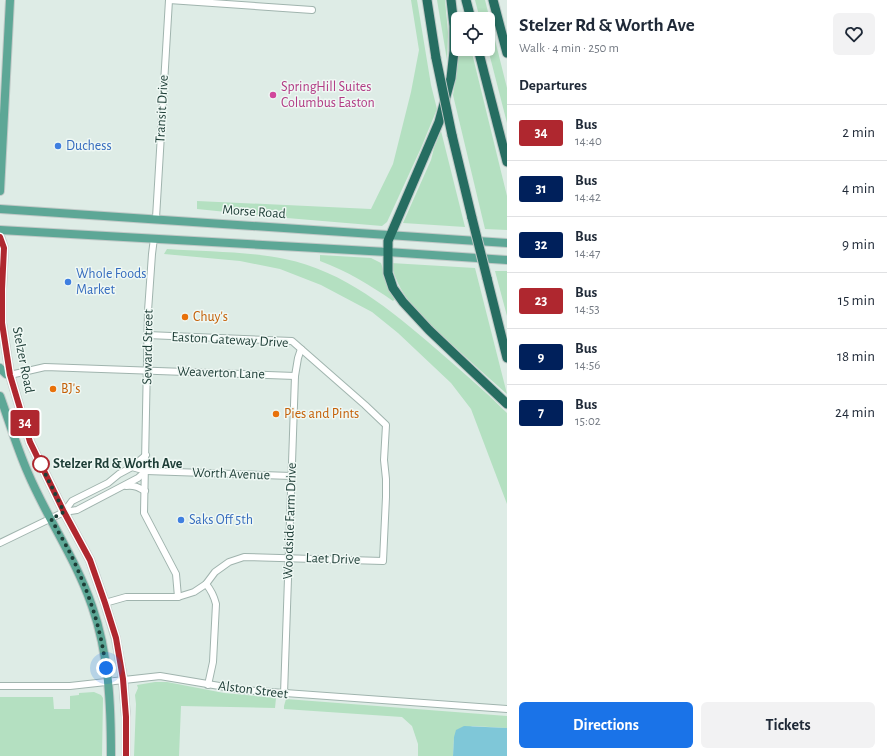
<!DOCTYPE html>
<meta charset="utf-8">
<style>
body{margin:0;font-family:"Alegreya Sans",sans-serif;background:#f2f2f3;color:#1f2937;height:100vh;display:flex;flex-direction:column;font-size:15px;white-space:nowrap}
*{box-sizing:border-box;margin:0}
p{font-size:13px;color:#747a83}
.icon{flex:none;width:22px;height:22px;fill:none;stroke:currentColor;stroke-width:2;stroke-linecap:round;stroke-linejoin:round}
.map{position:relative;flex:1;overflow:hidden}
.drawer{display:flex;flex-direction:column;background:#fff;width:380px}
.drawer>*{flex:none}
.badge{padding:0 8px;border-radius:3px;font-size:14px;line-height:26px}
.controls{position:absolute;left:451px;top:12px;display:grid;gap:8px}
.controls a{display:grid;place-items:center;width:44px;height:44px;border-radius:6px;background:#fff;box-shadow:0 2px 6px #0003;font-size:20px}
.you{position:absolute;width:20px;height:20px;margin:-10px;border:3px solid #fff;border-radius:50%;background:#1a73e8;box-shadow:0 0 0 6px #1a73e833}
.map>.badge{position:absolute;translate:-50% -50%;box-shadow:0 0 0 2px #fff}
h2{padding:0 12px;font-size:15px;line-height:36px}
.round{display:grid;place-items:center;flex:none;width:42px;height:42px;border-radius:6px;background:#f2f2f3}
.summary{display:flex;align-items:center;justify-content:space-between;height:68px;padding:0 12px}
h1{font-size:19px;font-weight:700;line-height:30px}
.action{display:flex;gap:8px;margin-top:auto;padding:8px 12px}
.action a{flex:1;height:46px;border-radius:6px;background:#1a73e8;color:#fff;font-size:16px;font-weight:700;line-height:46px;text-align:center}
.action a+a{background:#f2f2f3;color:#1f2937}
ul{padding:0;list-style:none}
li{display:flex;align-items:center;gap:12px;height:56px;padding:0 12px;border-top:1px solid #e0e1e3}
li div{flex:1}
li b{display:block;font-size:15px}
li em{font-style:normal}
li .badge{min-width:44px;font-weight:700;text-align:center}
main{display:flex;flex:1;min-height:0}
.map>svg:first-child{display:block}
</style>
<main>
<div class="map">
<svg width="507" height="756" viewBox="0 0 507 756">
<rect width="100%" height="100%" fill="#deece6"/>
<g fill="#b4e0c1">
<polygon points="411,0 417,0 431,85 437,109 421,148 387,222 382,226 275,217 197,209 197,201 371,209 393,164 411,92 419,50"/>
<polygon points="437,0 445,0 448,33 447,60"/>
<polygon points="475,0 485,0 507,88 507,123 488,49 488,19 480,19"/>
<polygon points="458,49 471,49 507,196 507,230 485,229 453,95 457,70"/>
<polygon points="441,131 465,227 403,223 431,160 434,148"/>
<path d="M167 249C206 252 247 251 285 259 344 271 391 310 435 348 459 369 484 390 507 413V504L471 409 451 383 398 333 372 312 321 285 280 269 240 261 164 254Z"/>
<path d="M320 255 371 258 381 263 390 290 395 299 393 301C370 285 347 271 320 261Z"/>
<path d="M391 263 475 268 507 394C490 379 473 364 457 349 430 325 399 300 391 263Z"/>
<polygon points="495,271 507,271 507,316"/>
<polygon points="155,682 167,682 224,693 276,698 275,708 181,706 179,756 134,756 136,704 135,695 138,688 137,685"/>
<polygon points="94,692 101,695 103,698 102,756 0,756 0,697 53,697 54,709 70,709 70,696 79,695 79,693"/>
<polygon points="286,699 507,716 507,728 472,726 454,737 453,756 418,756 418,744 412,726 402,717 284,709 284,706"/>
</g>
<polygon fill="#7fc7d8" points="464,726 507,728 507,756 453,756 454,737 456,730"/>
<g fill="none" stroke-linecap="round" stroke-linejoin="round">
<defs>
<g id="minor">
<polyline points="169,0 312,10"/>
<polyline points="156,218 169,0"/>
<polyline points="154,238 152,254 148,311 144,513 176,574 178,597"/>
<polyline points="10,375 45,367 295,376"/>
<polyline points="132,467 146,471 292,476"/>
<path d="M126 486C134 485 138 487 145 491"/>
<polyline points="64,512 77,510 138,478 146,471"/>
<polyline points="0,543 64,512 72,501 108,483 119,474 132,467 146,455"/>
<path d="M206 584C211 590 214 596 216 604L213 662 208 685"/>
<polyline points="105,603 126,597 178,597 194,592 206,584 215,572 229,562 244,557 383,561 386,497 386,479 384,460 386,425 365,405 292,341 147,335"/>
<polyline points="0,686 70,686 160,676 243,690 507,709"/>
<polyline points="284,694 295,376 298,358 301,349"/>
</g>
<g id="major">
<polyline points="0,191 10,0"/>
<polyline points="0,209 507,243"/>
<polyline points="0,230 387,252 507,260"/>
<polyline points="0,236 4,248 2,289 2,323 10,375 30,442 64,512 90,560 105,603 116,639 123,679 126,717 126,756"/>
<polyline points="0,368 6,374 10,375"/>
<path d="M0 396C9 421 17 448 28 473 47 518 76 559 92 606 109 654 111 706 111 756"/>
</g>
<g id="highway">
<polyline points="427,0 436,58"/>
<polyline points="451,0 454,26 454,51 451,78 439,122 388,241 388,273 393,288 403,302 429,330 507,404"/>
<polyline points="466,0 471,19"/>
<polyline points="493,0 507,53"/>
<polyline points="478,49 507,162"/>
<polyline points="452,135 472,218"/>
<polyline points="487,278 507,358"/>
</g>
</defs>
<use href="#minor" stroke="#a0b4ae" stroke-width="8"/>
<use href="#major" stroke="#c0c9c7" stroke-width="10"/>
<use href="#highway" stroke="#c0c9c7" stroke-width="11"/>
<use href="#minor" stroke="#fff" stroke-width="6"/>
<use href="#major" stroke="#5da796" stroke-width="8"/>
<use href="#highway" stroke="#266d61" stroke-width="9"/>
<defs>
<g id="highway-bridge">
<polyline points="436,58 452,135"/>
<polyline points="472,218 487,278"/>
</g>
</defs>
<use href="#highway-bridge" stroke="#c0c9c7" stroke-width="11" stroke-linecap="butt"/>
<use href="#highway-bridge" stroke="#266d61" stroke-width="9"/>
</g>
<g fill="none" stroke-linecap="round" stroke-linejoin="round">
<defs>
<polyline id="line" points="0,237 4,248 2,289 2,323 10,375 30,442 64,512 90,560 105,603 116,638 123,679 126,717 126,756"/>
</defs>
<use href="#line" stroke="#fff" stroke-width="9"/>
<use href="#line" stroke="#af272f" stroke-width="6"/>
<path stroke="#1d3d36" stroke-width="4" stroke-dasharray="0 7.2" d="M41 464 40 463 64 512 51 519C60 535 70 551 77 568 92 602 101 631 106 668"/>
</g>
<circle fill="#d1479c" stroke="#eff8f4" stroke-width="1.5" cx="273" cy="95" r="4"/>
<g fill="#3f7fe0" stroke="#eff8f4" stroke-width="1.5">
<circle cx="58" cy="146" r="4"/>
<circle cx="68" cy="282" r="4"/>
<circle cx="181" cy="520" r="4"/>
</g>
<g fill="#e8710a" stroke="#eff8f4" stroke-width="1.5">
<circle cx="185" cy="317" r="4"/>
<circle cx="53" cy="389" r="4"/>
<circle cx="276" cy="414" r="4"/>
</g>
<circle fill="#fff" stroke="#af272f" stroke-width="2" cx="41" cy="464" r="8"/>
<g text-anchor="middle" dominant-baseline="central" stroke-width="3" stroke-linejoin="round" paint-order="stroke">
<g font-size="14" fill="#b23c85" stroke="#eff8f4" text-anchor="start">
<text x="281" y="87">SpringHill Suites<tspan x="281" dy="16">Columbus Easton</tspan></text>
</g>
<g font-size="14" fill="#1d3d36" stroke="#eff8f4">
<text transform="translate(162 109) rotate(-87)">Transit Drive</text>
<text transform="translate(254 212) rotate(4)">Morse Road</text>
<text transform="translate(230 340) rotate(3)">Easton Gateway Drive</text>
<text transform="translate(148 347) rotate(-89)">Seward Street</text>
<text transform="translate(23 360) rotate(79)">Stelzer Road</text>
<text transform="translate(221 373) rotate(2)">Weaverton Lane</text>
<text transform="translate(231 474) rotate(2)">Worth Avenue</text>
<text transform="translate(290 521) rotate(-88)">Woodside Farm Drive</text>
<text transform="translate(333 559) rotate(2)">Laet Drive</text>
<text transform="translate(253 690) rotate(7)">Alston Street</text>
</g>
<g font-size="14" fill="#366cbe" stroke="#eff8f4" text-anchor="start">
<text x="66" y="146">Duchess</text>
<text x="76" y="274">Whole Foods<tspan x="76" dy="16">Market</tspan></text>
<text x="189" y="520">Saks Off 5th</text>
</g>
<g font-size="14" fill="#c56008" stroke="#eff8f4" text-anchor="start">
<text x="193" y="317">Chuy's</text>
<text x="61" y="389">BJ's</text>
<text x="284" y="414">Pies and Pints</text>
</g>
<g font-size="14" font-weight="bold" fill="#1d3d36" stroke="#eff8f4" text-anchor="start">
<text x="53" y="464">Stelzer Rd &amp; Worth Ave</text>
</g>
</g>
</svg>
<div class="controls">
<a><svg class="icon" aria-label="locate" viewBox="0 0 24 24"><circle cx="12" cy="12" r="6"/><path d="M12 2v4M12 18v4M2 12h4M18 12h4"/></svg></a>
</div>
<div class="you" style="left:106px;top:668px"></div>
<b class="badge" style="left:25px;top:423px;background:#af272f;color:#fff">34</b>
</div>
<section class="drawer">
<div class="summary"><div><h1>Stelzer Rd &amp; Worth Ave</h1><p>Walk · 4 min · 250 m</p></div><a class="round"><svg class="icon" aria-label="heart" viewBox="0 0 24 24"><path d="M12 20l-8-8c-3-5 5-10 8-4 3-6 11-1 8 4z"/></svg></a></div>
<h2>Departures</h2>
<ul>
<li><span class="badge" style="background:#af272f;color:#fff">34</span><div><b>Bus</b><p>14:40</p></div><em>2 min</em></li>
<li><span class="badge" style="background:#00205b;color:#fff">31</span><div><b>Bus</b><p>14:42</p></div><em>4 min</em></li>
<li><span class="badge" style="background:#00205b;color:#fff">32</span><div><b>Bus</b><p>14:47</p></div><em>9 min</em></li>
<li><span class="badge" style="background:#af272f;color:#fff">23</span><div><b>Bus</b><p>14:53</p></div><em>15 min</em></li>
<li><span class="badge" style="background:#00205b;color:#fff">9</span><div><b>Bus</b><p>14:56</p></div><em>18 min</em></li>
<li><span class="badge" style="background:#00205b;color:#fff">7</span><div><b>Bus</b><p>15:02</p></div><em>24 min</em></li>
</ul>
<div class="action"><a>Directions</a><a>Tickets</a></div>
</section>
</main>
